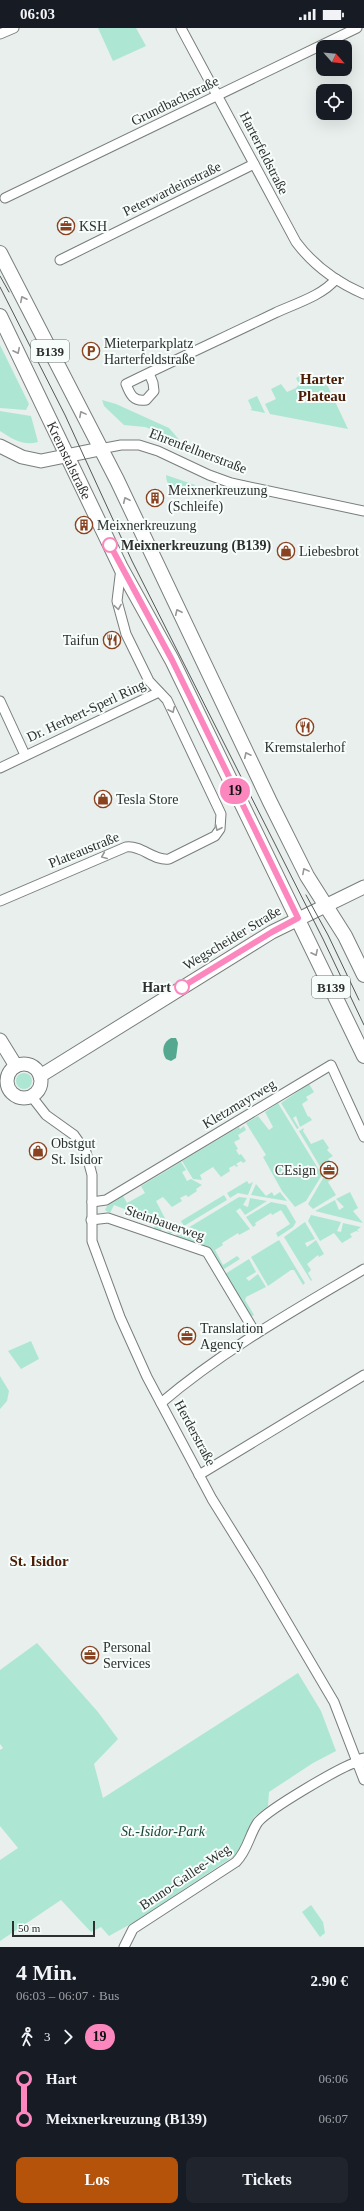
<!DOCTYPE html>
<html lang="de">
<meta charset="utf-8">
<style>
body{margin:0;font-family:Georgia,serif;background:#20242c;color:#f1f3f6;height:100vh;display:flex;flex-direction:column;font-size:15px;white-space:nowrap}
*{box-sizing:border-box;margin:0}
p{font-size:13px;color:#9ea1a6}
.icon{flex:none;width:22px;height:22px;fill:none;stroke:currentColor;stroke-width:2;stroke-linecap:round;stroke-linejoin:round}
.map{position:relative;height:1919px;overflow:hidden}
.details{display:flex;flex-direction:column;background:#171b24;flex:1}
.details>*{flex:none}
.badge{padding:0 8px;border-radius:13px;font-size:14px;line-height:26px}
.needle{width:26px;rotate:117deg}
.fabs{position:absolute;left:316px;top:12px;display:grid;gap:8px}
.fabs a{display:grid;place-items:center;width:36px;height:36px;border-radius:8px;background:#171b24;box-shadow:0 4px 16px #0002;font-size:20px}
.scale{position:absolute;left:12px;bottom:10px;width:83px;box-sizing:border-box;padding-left:4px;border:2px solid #2d302f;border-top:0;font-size:11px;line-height:14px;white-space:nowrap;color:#2d302f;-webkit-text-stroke:3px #f6fdfa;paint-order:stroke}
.map>.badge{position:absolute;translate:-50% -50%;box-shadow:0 0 0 2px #fff}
.legs{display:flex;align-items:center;gap:6px;height:44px;padding:0 16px;font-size:13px}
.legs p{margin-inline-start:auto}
.head{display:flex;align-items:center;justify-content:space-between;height:68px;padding:0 16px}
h1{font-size:22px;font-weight:600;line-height:30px}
.action{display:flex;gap:8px;margin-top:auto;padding:8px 16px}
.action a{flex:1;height:46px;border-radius:8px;background:#b45309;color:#fff;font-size:16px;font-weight:600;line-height:46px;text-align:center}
.action a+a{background:#20242c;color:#f1f3f6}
ul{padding:0 16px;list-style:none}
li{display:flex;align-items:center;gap:14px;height:40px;font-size:15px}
li i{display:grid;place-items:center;width:6px;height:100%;margin:0 5px;background:currentColor}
li i::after{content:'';width:10px;height:10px;margin:-5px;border:3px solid;border-radius:50%;background:#171b24}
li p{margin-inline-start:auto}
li:first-child i{background:linear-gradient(#0000 50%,currentColor 0)}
li:last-child i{background:linear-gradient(currentColor 50%,#0000 0)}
.status{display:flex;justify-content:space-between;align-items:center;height:28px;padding:0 20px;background:#171b24;direction:ltr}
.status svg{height:11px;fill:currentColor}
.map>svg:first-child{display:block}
</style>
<div class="status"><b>06:03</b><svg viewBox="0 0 49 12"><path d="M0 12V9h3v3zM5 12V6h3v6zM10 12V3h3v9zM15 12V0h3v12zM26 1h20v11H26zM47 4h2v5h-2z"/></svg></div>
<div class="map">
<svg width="364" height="1919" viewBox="0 0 364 1919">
<rect width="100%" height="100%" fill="#e8efed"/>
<g fill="#ade7d4">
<polygon points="98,0 136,0 146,18 113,33"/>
<polygon points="0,317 29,376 26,382 0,380"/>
<polygon points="308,344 313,353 323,348 348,401 270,386 265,376 276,371 271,361 281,356 287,364 296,360 299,356 296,350"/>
<polygon points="257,368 265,385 250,382 252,381 248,372"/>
<polygon points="102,372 116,376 169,400 195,430 164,406 145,399 124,397 104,378"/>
<path d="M0 383 31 388 38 414C23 418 12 411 0 403Z"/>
<path d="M166 447 195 457 193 464 186 468C175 466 166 459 166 447Z"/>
<circle cx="24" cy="1053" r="8"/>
<polygon points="309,1056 314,1064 306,1069 308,1072 302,1076 308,1089 309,1088 312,1092 300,1099 296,1088 293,1090 299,1100 297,1101 281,1075"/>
<polygon points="278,1075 322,1147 306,1173 295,1179 282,1163 263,1129 266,1127 246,1095 258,1088 269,1102 273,1099 265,1084"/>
<polygon points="244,1098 246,1102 238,1107 240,1111 234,1114 238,1121 236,1122 239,1127 241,1126 246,1133 243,1135 241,1133 236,1136 238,1138 236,1139 235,1137 229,1140 230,1143 221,1149 213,1139 200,1147 202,1152 193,1151 182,1133 239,1099 240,1101"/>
<polygon points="304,1100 303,1103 311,1116 323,1111 329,1120 327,1122 333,1128 328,1131 339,1146 328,1154 336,1167 313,1181 308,1176 325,1147 299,1103"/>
<polygon points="181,1134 186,1142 182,1144 187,1153 191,1151 202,1157 196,1161 197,1163 188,1169 186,1167 180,1170 182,1173 172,1179 163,1169 156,1173 170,1200 177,1196 180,1200 170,1206 163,1198 160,1204 153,1202 156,1193 114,1177 110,1185 105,1182 107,1178 123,1168 127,1175 145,1165 141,1158"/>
<polygon points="247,1153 249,1156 253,1154 248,1167 238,1165 230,1170 227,1165"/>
<polygon points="256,1156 266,1168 272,1164 274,1168 280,1164 287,1173 251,1167"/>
<polygon points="350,1164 358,1180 353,1183 363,1195 315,1183 335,1172 339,1182 344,1179 336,1171"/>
<polygon points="224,1167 227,1172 184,1198 181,1193"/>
<polygon points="239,1169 247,1170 243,1177 248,1179 250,1170 267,1173 245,1187 240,1180 236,1183 250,1201 239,1207 238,1205 222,1215 223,1217 215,1222 223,1237 237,1228 240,1231 221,1243 207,1219 173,1209"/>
<polygon points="271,1174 286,1177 296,1194 293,1199 278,1209 276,1205 290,1196 281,1182 272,1187 271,1185 255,1195 256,1197 253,1199 246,1189"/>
<polygon points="311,1187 341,1194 337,1203 341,1204 343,1195 361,1199 357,1202 359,1204 356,1203 350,1206 352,1209 342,1215 334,1205 320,1213 308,1193"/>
<polygon points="305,1194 315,1211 305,1215 307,1219 316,1212 324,1226 319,1229 318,1227 307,1236 311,1242 308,1245 312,1252 311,1253 284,1209"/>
<polygon points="279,1212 305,1255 303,1257 294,1242 291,1242 268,1258 251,1229"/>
<polygon points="249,1231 256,1244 246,1250 249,1253 258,1246 266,1259 246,1269 245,1272 254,1287 250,1289 225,1246"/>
<polygon points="31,1313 39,1331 21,1341 8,1323"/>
<polygon points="0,1348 9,1363 7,1373 0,1381"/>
<polygon points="37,1615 98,1684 118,1711 94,1736 103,1770 298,1645 321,1683 336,1723 313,1735 269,1764 268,1778 254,1789 239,1822 234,1828 136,1893 109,1908 101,1899 91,1904 61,1872 0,1913 0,1832 18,1820 0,1798 0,1722 3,1720 0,1716 0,1642"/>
<polygon points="311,1877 323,1894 325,1905 320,1909 302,1884"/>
</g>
<path fill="#54a890" d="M171 1010H176L178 1015 176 1030 171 1033 166 1031C161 1023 163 1014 171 1010Z"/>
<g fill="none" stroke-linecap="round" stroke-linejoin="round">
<defs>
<g id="street">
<path d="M181 0 296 214C314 238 336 254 364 266"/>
<polyline points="0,6 14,0"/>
<polyline points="5,170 357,0"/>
<polyline points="60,232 254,136"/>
<path d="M149 345 153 355 154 363 146 372C133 374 130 366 126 356 175 332 225 309 275 285 294 276 322 268 336 251"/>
<polyline points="100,421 121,417 139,417 158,423 209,447 231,455 364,483"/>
<polyline points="0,673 25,727"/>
<polyline points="0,740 159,664"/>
<path d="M0 873 126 819C142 817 153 833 169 831L215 808 220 801 221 786 167 672 149 653 126 606 117 573 121 540"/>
<polyline points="32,1069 46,1087 74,1107 86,1124 92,1147 92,1213 120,1289 147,1349 212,1471 258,1545 334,1674 364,1752"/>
<polyline points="92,1174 106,1172 331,1037 364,1109"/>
<polyline points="91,1192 108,1190 207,1224 256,1306"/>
<path d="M161 1375C223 1322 295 1282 364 1241"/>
<polyline points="199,1447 364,1347"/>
<path d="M124 1919 133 1901 236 1834C248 1822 249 1807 258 1794 269 1781 340 1739 357 1734"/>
</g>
<g id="secondary">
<polyline points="0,418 22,429 41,433 100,421"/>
<polyline points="0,1012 16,1038"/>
<circle cx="24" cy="1053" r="17"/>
<polyline points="40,1048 272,904 364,859"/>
<polyline points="357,1734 364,1732"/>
</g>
<g id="primary">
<polyline points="0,225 117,452 270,774 307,848 345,908 364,947"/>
<path id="s1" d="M0 288 121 540 172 632 364 1028"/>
</g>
</defs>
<use href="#street" stroke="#787e7c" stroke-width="11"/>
<use href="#secondary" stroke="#787e7c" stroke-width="15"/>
<use href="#primary" stroke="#787e7c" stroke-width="16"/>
<use href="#street" stroke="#fff" stroke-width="9"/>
<use href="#secondary" stroke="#fff" stroke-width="13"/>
<use href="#primary" stroke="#fff" stroke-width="14"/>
<g stroke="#545856" stroke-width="1">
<polyline points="0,248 9,264"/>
<polyline points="0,259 65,387 132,533 323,911 364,997"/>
<polyline points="306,867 328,907 359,972"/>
</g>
</g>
<defs><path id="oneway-chevron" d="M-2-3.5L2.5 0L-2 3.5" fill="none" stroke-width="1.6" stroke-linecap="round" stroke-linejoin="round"/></defs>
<g stroke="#969897">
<use href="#oneway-chevron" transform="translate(23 271) rotate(-117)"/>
<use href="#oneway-chevron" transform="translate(17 323) rotate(64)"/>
<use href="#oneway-chevron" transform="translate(82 386) rotate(-118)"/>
<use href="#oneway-chevron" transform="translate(126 472) rotate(-115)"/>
<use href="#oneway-chevron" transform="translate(118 579) rotate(81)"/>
<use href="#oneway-chevron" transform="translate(178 584) rotate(-115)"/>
<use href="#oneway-chevron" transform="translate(172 682) rotate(65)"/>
<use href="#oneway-chevron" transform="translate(247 727) rotate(-116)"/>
<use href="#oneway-chevron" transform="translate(218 800) rotate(115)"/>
<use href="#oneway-chevron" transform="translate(104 828) rotate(157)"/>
<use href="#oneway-chevron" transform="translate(305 843) rotate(-118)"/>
<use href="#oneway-chevron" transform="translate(315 925) rotate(64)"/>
</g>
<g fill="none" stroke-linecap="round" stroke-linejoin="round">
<defs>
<polyline id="line-1" points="110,517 172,632 298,890 272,904 182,959"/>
</defs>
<use href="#line-1" stroke="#fff" stroke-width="9"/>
<use href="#line-1" stroke="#fc87bf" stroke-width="6"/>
</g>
<defs>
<symbol id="office-ring" viewBox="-11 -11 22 22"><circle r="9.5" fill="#f6fdfa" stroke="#8a4221" stroke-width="1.5"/><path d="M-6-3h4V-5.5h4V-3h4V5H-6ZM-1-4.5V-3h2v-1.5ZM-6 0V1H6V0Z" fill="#8a4221"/></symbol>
<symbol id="parking-ring" viewBox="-11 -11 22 22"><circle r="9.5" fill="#f6fdfa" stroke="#8a4221" stroke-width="1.5"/><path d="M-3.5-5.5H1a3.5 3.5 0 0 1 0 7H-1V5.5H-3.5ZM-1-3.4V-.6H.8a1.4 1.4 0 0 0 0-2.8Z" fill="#8a4221"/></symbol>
<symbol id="building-ring" viewBox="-11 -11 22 22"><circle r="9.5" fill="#f6fdfa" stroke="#8a4221" stroke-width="1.5"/><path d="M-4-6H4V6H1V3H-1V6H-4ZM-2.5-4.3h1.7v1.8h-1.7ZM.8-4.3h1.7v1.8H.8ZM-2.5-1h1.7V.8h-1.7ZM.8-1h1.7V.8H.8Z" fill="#8a4221"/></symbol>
<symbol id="shop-ring" viewBox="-11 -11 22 22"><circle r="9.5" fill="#f6fdfa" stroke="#8a4221" stroke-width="1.5"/><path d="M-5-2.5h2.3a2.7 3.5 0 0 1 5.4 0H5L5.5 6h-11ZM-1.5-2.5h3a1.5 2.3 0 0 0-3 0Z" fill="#8a4221"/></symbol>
<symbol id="restaurant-ring" viewBox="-11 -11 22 22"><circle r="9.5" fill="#f6fdfa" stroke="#8a4221" stroke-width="1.5"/><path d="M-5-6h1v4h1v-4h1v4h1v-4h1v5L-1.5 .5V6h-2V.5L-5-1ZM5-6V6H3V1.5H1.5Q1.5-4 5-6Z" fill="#8a4221"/></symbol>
</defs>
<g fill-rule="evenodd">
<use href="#office-ring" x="56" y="188" width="20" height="20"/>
<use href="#parking-ring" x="81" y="313" width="20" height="20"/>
<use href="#building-ring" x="145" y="460" width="20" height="20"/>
<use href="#building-ring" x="74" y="487" width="20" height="20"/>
<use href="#shop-ring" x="276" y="513" width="20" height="20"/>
<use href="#restaurant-ring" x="102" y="602" width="20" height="20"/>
<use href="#restaurant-ring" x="295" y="689" width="20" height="20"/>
<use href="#shop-ring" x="93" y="761" width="20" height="20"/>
<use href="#shop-ring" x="28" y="1113" width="20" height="20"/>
<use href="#office-ring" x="319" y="1132" width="20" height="20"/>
<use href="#office-ring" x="177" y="1298" width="20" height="20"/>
<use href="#office-ring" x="80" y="1617" width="20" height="20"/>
</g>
<g fill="#fff" stroke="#fc87bf" stroke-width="2">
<circle cx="110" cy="517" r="7"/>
<circle cx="182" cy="959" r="7"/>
</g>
<g text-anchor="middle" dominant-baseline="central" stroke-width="4" stroke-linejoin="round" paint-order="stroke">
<g fill="#f6fdfa" stroke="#696e6c" stroke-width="1">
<rect x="31" y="312" width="38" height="22" rx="3"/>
<rect x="312" y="948" width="38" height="22" rx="3"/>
</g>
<g font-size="13" font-weight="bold" fill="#2d302f">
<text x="50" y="323">B139</text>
<text x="331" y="959">B139</text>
</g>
<g font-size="14" fill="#2d302f" stroke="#f6fdfa">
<text transform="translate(175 73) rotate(-26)">Grundbachstraße</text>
<text transform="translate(264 125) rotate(63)">Harterfeldstraße</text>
<text transform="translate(172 161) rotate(-26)">Peterwardeinstraße</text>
<text transform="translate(198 423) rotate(21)">Ehrenfellnerstraße</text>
<text stroke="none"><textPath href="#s1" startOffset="160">Kremstalstraße</textPath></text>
<text transform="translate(86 683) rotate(-25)">Dr. Herbert-Sperl Ring</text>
<text transform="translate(84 822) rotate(-22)">Plateaustraße</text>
<text transform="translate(232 910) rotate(-31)">Wegscheider Straße</text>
<text transform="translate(239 1076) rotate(-31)">Kletzmayrweg</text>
<text transform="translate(165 1195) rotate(19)">Steinbauerweg</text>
<text transform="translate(195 1405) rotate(62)">Herderstraße</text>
<text transform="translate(185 1849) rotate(-34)">Bruno-Gallee-Weg</text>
</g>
<g font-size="14" fill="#2d302f" stroke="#f6fdfa" text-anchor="start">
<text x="79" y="198">KSH</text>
<text x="104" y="315">Mieterparkplatz<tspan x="104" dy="16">Harterfeldstraße</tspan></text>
<text x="168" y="462">Meixnerkreuzung<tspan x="168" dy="16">(Schleife)</tspan></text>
<text x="97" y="497">Meixnerkreuzung</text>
<text x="299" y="523">Liebesbrot</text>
<text x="99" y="612" text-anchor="end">Taifun</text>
<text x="305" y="719" text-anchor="middle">Kremstalerhof</text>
<text x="116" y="771">Tesla Store</text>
<text x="51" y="1115">Obstgut<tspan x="51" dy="16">St. Isidor</tspan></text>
<text x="316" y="1142" text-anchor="end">CEsign</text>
<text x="200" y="1300">Translation<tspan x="200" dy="16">Agency</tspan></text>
<text x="103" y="1619">Personal<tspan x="103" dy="16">Services</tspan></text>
</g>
<g font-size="14" font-weight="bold" fill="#2d302f" stroke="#f6fdfa" text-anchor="start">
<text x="121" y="517">Meixnerkreuzung (B139)</text>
<text x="171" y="959" text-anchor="end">Hart</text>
</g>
<g font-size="14" font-style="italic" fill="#1b4237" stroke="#f6fdfa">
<text x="163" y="1803">St.-Isidor-Park</text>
</g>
<g font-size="15" font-weight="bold" fill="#4b1b03" stroke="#f6fdfa">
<text x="322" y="351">Harter<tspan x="322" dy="17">Plateau</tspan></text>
<text x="39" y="1533">St. Isidor</text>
</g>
</g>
</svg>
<div class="fabs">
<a><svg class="needle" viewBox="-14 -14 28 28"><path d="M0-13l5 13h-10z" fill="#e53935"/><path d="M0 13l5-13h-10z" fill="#9ea1a6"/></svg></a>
<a><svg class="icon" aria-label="locate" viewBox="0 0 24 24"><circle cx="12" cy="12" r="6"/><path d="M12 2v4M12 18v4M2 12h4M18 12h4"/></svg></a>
</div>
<div class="scale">50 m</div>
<b class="badge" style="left:235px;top:763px;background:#fc87bf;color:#111">19</b>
</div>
<section class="details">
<div class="head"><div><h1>4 Min.</h1><p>06:03 – 06:07 · Bus</p></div><b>2.90 €</b></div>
<div class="legs"><svg class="icon" aria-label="walk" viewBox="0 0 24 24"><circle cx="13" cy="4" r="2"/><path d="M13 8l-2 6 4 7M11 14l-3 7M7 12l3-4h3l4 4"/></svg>3<svg class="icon" aria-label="forward" viewBox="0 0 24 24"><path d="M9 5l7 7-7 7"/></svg><b class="badge" style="background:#fc87bf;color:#111">19</b></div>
<ul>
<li><i style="color:#fc87bf"></i><b>Hart</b><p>06:06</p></li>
<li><i style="color:#fc87bf"></i><b>Meixnerkreuzung (B139)</b><p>06:07</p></li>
</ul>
<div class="action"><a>Los</a><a>Tickets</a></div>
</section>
